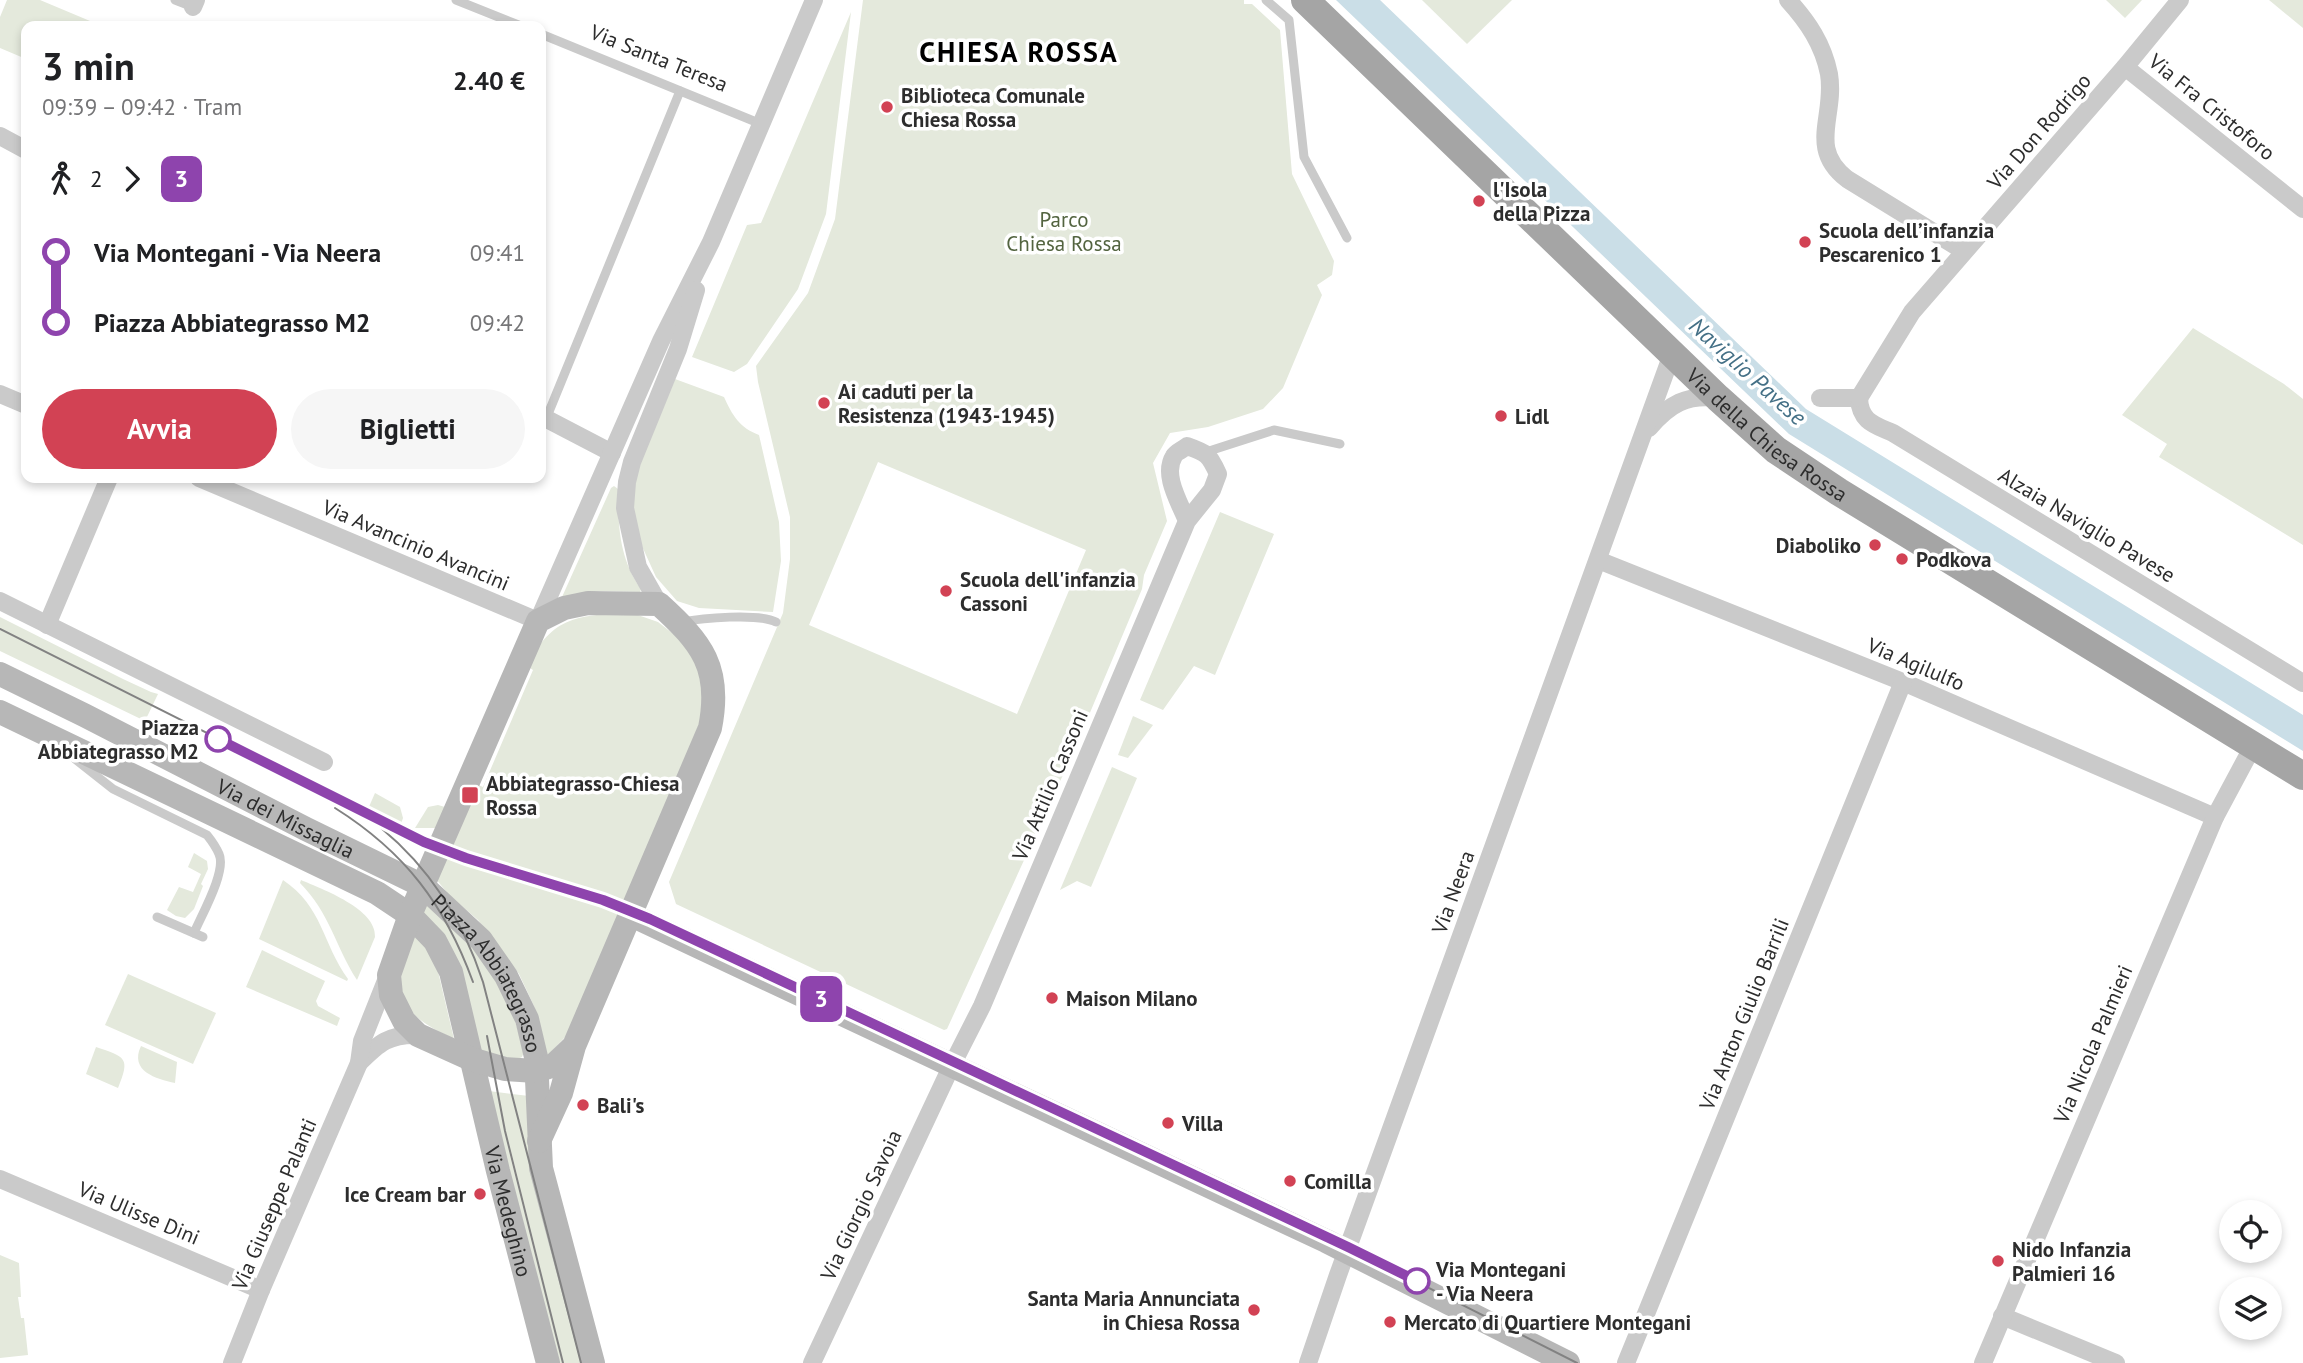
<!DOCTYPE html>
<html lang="it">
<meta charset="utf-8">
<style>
body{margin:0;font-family:"PT Sans",sans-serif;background:#f6f6f6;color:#202124;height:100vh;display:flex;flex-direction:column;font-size:26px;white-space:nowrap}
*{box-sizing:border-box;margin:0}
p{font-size:23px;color:#757577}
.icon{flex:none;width:38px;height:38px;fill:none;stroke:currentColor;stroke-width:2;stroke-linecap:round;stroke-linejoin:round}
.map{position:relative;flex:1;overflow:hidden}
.panel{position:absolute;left:21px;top:21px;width:525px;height:462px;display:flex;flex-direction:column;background:#fff;border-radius:14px;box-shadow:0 4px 10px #0003}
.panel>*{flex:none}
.badge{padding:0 14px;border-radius:10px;font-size:24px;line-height:46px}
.tools{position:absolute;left:2219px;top:1200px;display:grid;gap:14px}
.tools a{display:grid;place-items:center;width:63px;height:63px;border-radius:50%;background:#fff;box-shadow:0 4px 10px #0003;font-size:35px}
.map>.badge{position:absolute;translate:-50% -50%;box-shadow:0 0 0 4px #fff}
.legs{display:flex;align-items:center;gap:10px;height:77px;padding:0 21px;font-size:23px}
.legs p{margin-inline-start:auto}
.overview{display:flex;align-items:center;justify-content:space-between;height:119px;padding:0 21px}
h1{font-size:38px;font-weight:600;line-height:52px}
.button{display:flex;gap:14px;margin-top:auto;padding:14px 21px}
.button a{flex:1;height:80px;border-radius:42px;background:#d24254;color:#fff;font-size:28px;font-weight:600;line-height:80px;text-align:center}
.button a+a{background:#f6f6f6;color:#202124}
ul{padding:0 21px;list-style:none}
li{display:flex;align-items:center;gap:24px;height:70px;font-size:26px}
li i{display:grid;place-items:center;width:10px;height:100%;margin:0 9px;background:currentColor}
li i::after{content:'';width:18px;height:18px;margin:-9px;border:5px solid;border-radius:50%;background:#fff}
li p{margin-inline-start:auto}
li:first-child i{background:linear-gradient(#0000 50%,currentColor 0)}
li:last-child i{background:linear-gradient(currentColor 50%,#0000 0)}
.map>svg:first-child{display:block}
</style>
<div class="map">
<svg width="2303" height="1363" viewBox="0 0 2303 1363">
<rect width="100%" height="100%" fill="#fff"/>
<g fill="#e4e9dc" fill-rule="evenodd">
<polygon points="7,0 40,0 102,26 26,26 26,59 0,48 0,17"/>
<path d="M863 0H1244V4H1252L1280 30 1292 174 1334 261 1332 275 1317 285 1322 295 1283 388 1263 409 1208 427 1170 433 1153 463 1167 521 1144 575 1142 589 1073 753 947 1029 944 1030 676 904 669 882 783 613 790 559V517L758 382 756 366 808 293 835 219ZM878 462 1086 550 1017 714 809 625Z"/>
<polygon points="1422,0 1512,0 1467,44"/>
<polygon points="2106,0 2142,0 2125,18"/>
<polygon points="2269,0 2303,0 2303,28"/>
<polygon points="851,12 826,214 798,289 747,364 734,372 692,357 747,225 761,223"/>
<polygon points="2193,328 2284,384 2303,399 2303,545 2159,457 2167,444 2122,415"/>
<path d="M675 379 724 397C732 415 740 428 759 435L779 522 781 561 773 612 699 608 677 601 656 577 641 544 633 507 635 476Z"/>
<path d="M614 486 618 489C618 526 619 558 641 589L640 592 600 591 562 597 611 488Z"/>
<polygon points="1220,512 1274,534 1215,675 1194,666 1163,710 1140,700"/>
<path d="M632 613 658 622 680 639 700 670 705 710 571 1031 547 1056 534 1006 519 974 478 920 449 895 436 879 476 784 483 787 533 670 527 666C553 615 579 615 632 613Z"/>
<polygon points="0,617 123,679 151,692 158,694 145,721 0,651"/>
<polygon points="1133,716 1153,725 1128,758 1118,755"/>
<polygon points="1112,767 1137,778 1091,887 1077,881 1060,890"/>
<polygon points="375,793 400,807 403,818 401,824 368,809"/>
<polygon points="438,805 445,807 437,828 415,828 428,807"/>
<polygon points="194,853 207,861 208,869 201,884 203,886 194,909 185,918 176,916 167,910 179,887 193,892 201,874 188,867"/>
<path d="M283 880C323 907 322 943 348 979L347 981 259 939Z"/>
<path d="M301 880C322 889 377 909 375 937L357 980C335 946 330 913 300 883Z"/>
<polygon points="429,905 474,946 510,1003 524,1052 522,1057 514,1061 480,1050 424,913 424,907"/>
<path d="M417 935 436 963 454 1039C427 1026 396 1011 400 975 401 962 408 948 412 937Z"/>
<polygon points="262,950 325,981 316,1001 318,1006 340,1018 337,1026 246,987"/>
<polygon points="128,974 216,1013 193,1064 105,1025"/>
<path d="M141 1046 177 1062 175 1083C156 1079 129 1071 141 1046Z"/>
<path d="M96 1047C125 1057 131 1057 118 1088L86 1074Z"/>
<polygon points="489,1091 529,1096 586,1363 558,1363"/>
<polygon points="0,1255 19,1263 21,1297 18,1297 21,1318 24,1318 28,1355 0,1358"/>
</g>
<polygon fill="#cadee7" points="1336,0 1380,0 1806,409 2303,715 2303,751 1789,434"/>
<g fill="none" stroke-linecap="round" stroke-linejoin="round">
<g stroke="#cacaca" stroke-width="9">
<polyline points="175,0 193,7"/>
<polyline points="456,0 521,26"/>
<polyline points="1266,0 1289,20 1304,157 1347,238"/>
<polyline points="541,34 761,124"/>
<polyline points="546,419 680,91"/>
<polyline points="1206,452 1274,430 1340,444"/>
<path d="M682 622C702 618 758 613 776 622"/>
<path d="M75 759 113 789 207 835C211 840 216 847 219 854 227 871 201 916 194 933"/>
<polyline points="157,917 203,937"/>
</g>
<g stroke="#cacaca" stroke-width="18">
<path d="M1788 0C1808 22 1823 44 1829 74 1836 116 1807 148 1847 179L1964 251"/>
<polyline points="193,7 196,0"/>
<polyline points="2125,67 2303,209"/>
<polyline points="0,136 26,150"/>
<polyline points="0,394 26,405"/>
<polyline points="1820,398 1859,398"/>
<path d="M1859 398C1860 422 1875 425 1893 433L2303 683"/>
<polyline points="1859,398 1912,312 2125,67 2180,0"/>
<polyline points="541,416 612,453"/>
<path d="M1649 428C1669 404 1687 394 1718 398"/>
<polyline points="199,478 538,621 661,341 711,242 814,0"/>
<polyline points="1598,560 1903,682 2215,817"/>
<polyline points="0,601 324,762"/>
<polyline points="659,604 638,567 625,508 627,482 632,462 678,349 696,290"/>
<polyline points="47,625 109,478"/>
<path d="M359 1063C379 1043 389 1034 418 1035"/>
<polyline points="0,1179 261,1290"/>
<polyline points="2002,1316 2116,1363"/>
<polyline points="232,1363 261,1290 359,1063 362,1041 387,978"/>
<path d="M812 1363 950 1069 982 1006 1187 521 1212 490 1218 474C1209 454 1207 453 1187 446 1184 449 1176 452 1174 456 1162 475 1180 503 1187 521"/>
<polyline points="1308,1363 1338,1275 1672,354"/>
<polyline points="1626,1363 1903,682"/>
<polyline points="1983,1363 2215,817 2253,746"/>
</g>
<g stroke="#b7b7b7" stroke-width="24">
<path id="s1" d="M0 674 84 715 306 829 423 886 481 940 506 976 527 1019 536 1057 541 1168 593 1363"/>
<path id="s2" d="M0 712 377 893 410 915 435 941 451 972 498 1171 548 1363"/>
<polyline points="631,915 1326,1241 1568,1363"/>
<path d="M539 1141 561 1093 574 1046 710 728C722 668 702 643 659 604L588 603 564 608 538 621 410 915 389 975 391 995 404 1021 418 1035 471 1059 505 1069 536 1071 554 1065 574 1046"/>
</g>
<path stroke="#a5a5a5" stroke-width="28" id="s3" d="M1305 0 1718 398 1776 450 1839 492 2303 776"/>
<g stroke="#828282" stroke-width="2">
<path d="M0 629 424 842C498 872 577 887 650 919L1348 1247 1577 1363"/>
<path d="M335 808C405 852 445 905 473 982"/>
<path d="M381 828C431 869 463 921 483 982L581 1363"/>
<polyline points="487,1036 505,1131 563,1363"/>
</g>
</g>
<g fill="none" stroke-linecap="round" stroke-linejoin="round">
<defs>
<polyline id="line-1" points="218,739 424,842 466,858 603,900 650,919 1348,1247 1417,1281"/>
</defs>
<use href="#line-1" stroke="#fff" stroke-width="16"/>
<use href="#line-1" stroke="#8e44ad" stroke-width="10"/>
</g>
<g fill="#d24254" stroke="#fff" stroke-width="2.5">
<circle cx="887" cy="107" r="7"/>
<circle cx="1479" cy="201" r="7"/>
<circle cx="1805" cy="242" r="7"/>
<circle cx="824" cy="403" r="7"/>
<circle cx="1501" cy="416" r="7"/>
<circle cx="1875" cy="545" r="7"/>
<circle cx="1902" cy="559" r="7"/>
<circle cx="946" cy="591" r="7"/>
<rect x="461" y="786" width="18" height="18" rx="3.5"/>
<circle cx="1052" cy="998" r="7"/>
<circle cx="583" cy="1105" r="7"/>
<circle cx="1168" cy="1123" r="7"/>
<circle cx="1290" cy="1181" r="7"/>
<circle cx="480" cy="1194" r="7"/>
<circle cx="1998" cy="1261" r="7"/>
<circle cx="1254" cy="1310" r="7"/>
<circle cx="1390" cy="1322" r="7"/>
</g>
<g fill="#fff" stroke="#8e44ad" stroke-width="3.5">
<circle cx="218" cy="739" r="12"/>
<circle cx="1417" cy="1281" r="12"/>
</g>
<g text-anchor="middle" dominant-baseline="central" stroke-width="7" stroke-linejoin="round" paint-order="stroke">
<g font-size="21" fill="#2d2d2d" stroke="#fff">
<text transform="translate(659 58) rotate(22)">Via Santa Teresa</text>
<text transform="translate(2212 107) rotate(39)">Via Fra Cristoforo</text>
<text transform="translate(2039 131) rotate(-49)">Via Don Rodrigo</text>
<text stroke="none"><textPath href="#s3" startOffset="635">Via della Chiesa Rossa</textPath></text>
<text transform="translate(2087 525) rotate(31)">Alzaia Naviglio Pavese</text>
<text transform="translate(416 545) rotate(23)">Via Avancinio Avancini</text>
<text transform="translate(1916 664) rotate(23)">Via Agilulfo</text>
<text transform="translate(1050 785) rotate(-67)">Via Attilio Cassoni</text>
<text stroke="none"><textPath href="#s1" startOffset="320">Via dei Missaglia</textPath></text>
<text transform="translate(1453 892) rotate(-70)">Via Neera</text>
<text stroke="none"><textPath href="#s1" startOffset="584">Piazza Abbiategrasso</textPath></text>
<text transform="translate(1744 1014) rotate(-68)">Via Anton Giulio Barrili</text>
<text transform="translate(2093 1044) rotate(-67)">Via Nicola Palmieri</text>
<text transform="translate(274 1204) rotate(-67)">Via Giuseppe Palanti</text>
<text transform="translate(861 1205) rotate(-65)">Via Giorgio Savoia</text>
<text stroke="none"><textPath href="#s2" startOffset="775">Via Medeghino</textPath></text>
<text transform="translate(139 1213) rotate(23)">Via Ulisse Dini</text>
</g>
<g font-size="21" font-weight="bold" fill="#2d2d2d" stroke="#fff" text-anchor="start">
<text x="901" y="95">Biblioteca Comunale<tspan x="901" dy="24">Chiesa Rossa</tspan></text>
<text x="1493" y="189">l'Isola<tspan x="1493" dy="24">della Pizza</tspan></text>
<text x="1819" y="230">Scuola dell’infanzia<tspan x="1819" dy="24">Pescarenico 1</tspan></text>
<text x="838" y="391">Ai caduti per la<tspan x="838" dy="24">Resistenza (1943-1945)</tspan></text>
<text x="1515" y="416">Lidl</text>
<text x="1861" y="545" text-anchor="end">Diaboliko</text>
<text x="1916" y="559">Podkova</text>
<text x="960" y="579">Scuola dell'infanzia<tspan x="960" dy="24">Cassoni</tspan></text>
<text x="486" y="783">Abbiategrasso-Chiesa<tspan x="486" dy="24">Rossa</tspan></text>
<text x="1066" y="998">Maison Milano</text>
<text x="597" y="1105">Bali's</text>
<text x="1182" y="1123">Villa</text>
<text x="1304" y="1181">Comilla</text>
<text x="466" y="1194" text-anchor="end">Ice Cream bar</text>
<text x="2012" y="1249">Nido Infanzia<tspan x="2012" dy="24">Palmieri 16</tspan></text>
<text x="1240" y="1298" text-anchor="end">Santa Maria Annunciata<tspan x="1240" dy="24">in Chiesa Rossa</tspan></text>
<text x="1404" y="1322">Mercato di Quartiere Montegani</text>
</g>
<g font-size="21" fill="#536440" stroke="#fff">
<text x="1064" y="219">Parco<tspan x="1064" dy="24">Chiesa Rossa</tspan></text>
</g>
<g font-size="21" font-weight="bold" fill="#2d2d2d" stroke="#fff" text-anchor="end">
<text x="199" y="727">Piazza<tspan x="199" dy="24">Abbiategrasso M2</tspan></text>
<text x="1436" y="1269" text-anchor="start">Via Montegani<tspan x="1436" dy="24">- Via Neera</tspan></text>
</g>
<g font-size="23" font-style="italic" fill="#447086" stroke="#fff">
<text transform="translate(1748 371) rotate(42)">Naviglio Pavese</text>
</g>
<g font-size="28" font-weight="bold" letter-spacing="2" fill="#000" stroke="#fff">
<text x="1019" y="51">CHIESA ROSSA</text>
</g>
</g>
</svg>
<div class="tools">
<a><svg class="icon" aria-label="locate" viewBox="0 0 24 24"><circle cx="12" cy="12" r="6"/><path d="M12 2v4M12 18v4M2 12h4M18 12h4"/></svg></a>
<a><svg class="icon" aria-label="layers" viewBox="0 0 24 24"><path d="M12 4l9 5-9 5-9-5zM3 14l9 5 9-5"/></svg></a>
</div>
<b class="badge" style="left:821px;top:999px;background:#8e44ad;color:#fff">3</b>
<section class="panel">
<div class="overview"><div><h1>3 min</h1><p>09:39 – 09:42 · Tram</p></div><b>2.40 €</b></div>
<div class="legs"><svg class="icon" aria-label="walk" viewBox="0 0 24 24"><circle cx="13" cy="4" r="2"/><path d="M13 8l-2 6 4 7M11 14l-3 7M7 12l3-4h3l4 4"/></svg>2<svg class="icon" aria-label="forward" viewBox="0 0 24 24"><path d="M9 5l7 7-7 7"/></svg><b class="badge" style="background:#8e44ad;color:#fff">3</b></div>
<ul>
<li><i style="color:#8e44ad"></i><b>Via Montegani - Via Neera</b><p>09:41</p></li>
<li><i style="color:#8e44ad"></i><b>Piazza Abbiategrasso M2</b><p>09:42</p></li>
</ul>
<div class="button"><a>Avvia</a><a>Biglietti</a></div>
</section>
</div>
